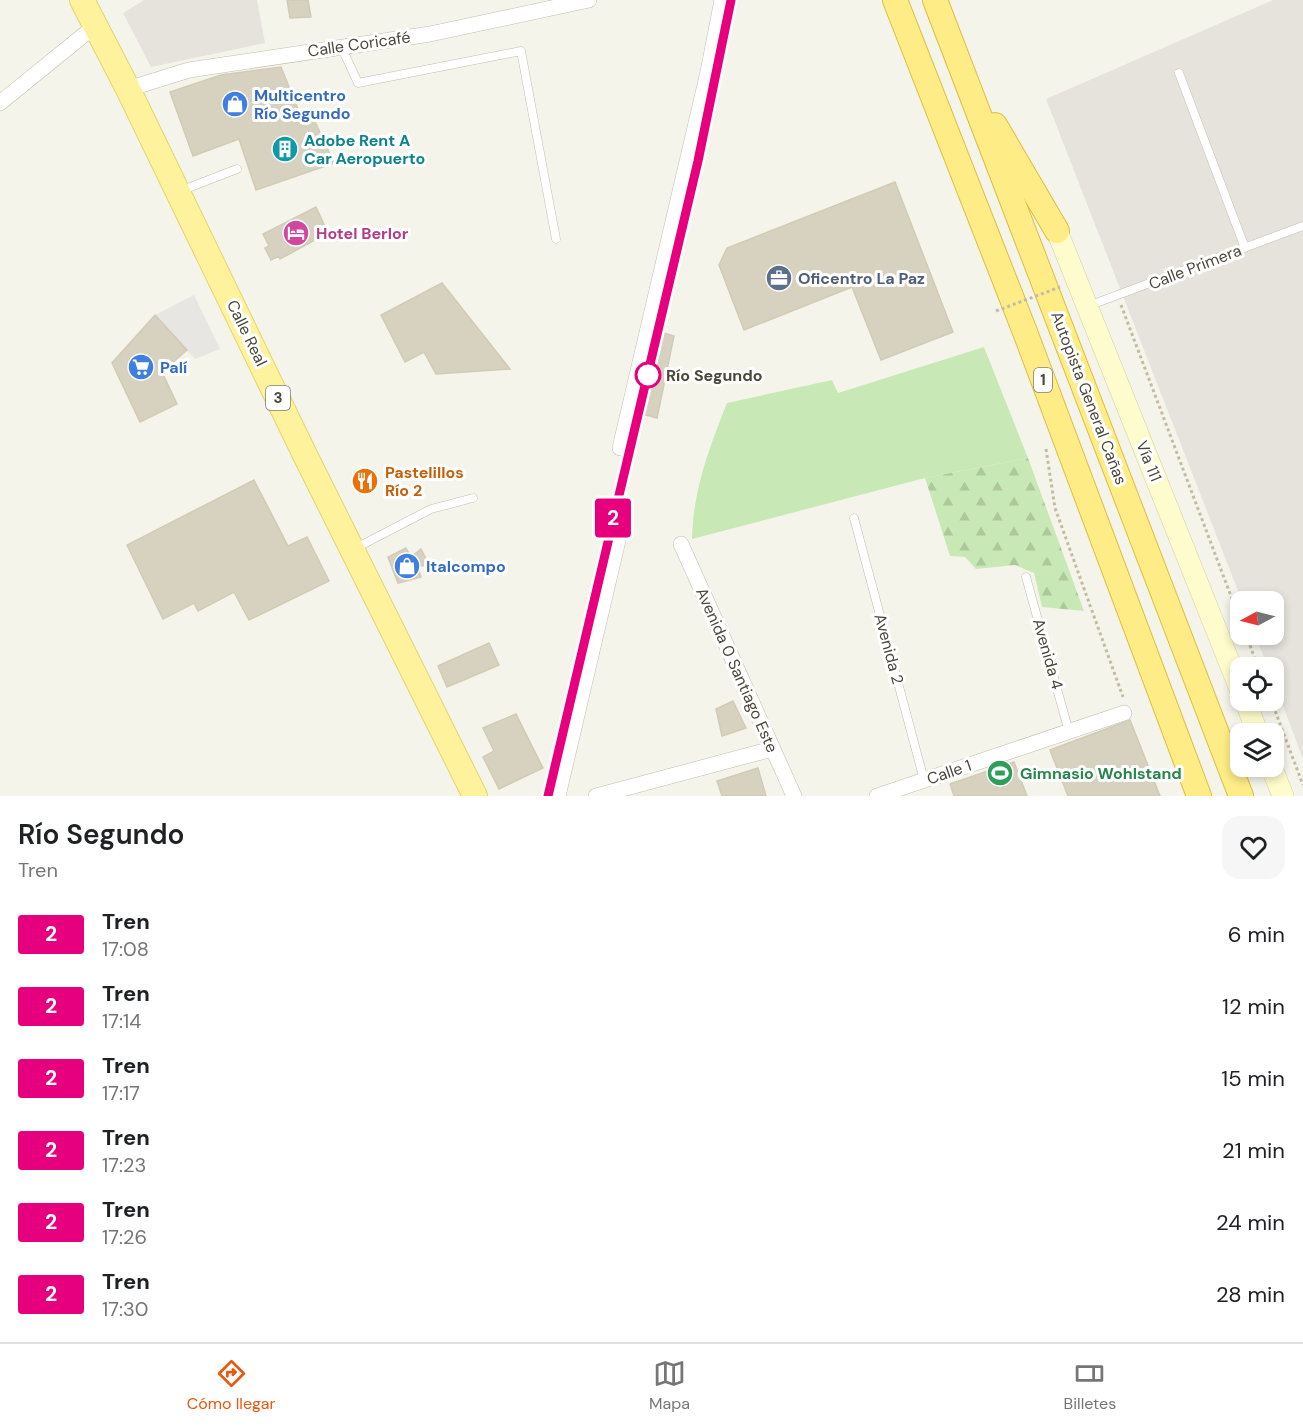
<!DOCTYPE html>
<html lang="es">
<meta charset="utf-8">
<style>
body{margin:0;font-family:"DM Sans",sans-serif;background:#f6f6f6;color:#202124;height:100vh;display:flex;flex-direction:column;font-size:22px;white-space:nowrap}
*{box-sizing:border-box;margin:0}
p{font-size:20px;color:#757577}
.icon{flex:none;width:33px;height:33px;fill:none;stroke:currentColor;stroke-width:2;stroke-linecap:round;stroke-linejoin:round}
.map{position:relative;height:796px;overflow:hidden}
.panel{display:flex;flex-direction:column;background:#fff;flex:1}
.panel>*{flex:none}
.badge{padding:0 12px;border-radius:4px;font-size:21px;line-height:39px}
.needle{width:39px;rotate:263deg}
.tools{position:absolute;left:1230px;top:591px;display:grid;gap:12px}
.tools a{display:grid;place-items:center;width:54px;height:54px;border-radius:12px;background:#fff;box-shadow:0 3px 9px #0003;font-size:30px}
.map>.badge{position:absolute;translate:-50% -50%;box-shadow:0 0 0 3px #fff}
.round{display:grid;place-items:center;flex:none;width:63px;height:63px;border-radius:18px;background:#f6f6f6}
.head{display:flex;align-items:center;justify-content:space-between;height:102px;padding:0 18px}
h1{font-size:28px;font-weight:600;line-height:45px}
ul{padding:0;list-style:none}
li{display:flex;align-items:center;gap:18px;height:72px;padding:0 18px}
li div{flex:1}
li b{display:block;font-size:22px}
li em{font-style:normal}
li .badge{min-width:66px;font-weight:700;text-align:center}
.tab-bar{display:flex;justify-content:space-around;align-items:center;height:84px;border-top:2px solid #e0e0e0;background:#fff;font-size:16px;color:#757577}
.tab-bar a{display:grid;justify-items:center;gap:3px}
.tab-bar .selected{color:#ea580c}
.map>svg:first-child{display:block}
</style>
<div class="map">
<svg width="1303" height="796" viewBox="0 0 1303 796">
<defs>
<pattern id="forest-firs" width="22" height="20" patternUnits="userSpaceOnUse" patternTransform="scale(1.5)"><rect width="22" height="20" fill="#c8e9b5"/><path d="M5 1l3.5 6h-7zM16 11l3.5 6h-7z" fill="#adc99c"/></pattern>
</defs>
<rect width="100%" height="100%" fill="#f5f4eb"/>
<g fill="#e5e3dc">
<polygon points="144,0 257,0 265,43 151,67 123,13"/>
<polygon points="1273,0 1303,0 1303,759 1274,682 1274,668 1268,667 1255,635 1274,634 1274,602 1242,601 1046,99"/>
</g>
<path fill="#c8e9b5" d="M984 347 1028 458 925 478 692 539C693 490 709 448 727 403L832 380 838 393Z"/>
<polygon fill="url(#forest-firs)" points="1028,458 1084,611 1042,607 1034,573 1015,565 976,569 965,557 950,556 925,478"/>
<polygon fill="#e7e6e2" points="194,295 220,349 195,359 155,315"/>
<g fill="#d7d2c0" stroke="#d2cbb4" stroke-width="1.5">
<polygon points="287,0 308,0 311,17 290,18"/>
<polygon points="281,67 302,119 312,115 334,163 256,190 239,139 193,156 170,92 221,75"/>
<polygon points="895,182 953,332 881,360 852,287 744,330 719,265 727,248"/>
<polygon points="316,207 328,233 280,259 279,256 271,260 265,248 269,246 263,234"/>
<polygon points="442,283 510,369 436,374 424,352 405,362 381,315"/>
<polygon points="155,315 187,350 162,372 177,404 140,422 112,363"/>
<polygon points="660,332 674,336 657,418 642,414"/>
<polygon points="254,480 288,546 307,537 329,581 249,620 234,592 198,611 194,603 163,619 127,545"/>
<polygon points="406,548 411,557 421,549 429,565 417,566 421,577 398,583 388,557"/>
<polygon points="489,643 499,665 447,687 438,666"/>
<polygon points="733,701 746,728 722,736 716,709"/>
<polygon points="516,714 543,768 499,789 483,757 494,751 483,728"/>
<polygon points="1130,720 1160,796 1068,796 1050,750"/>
<polygon points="1014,762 1027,796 954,796 950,784"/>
<polygon points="758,768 766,796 722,796 717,781"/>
</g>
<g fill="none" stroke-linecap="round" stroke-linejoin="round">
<defs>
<g id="service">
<polyline points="341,46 358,83 521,51 556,239"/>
<polyline points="1179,73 1245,248"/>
<polyline points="180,191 237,169"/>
<polyline points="1088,306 1303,226"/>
<polyline points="854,518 924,780"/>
<polyline points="354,549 431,509 473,498"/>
<polyline points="1026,577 1069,732"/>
</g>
<g id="minor">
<polyline points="128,89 189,70 430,34 589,0"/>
<polyline points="0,103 96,25"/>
<polyline points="620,448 708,72 722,0"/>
<polyline points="681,544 794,796"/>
<polyline points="558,796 624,515"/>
<polyline points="596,796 772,749"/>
<polyline points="877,796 1124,713"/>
</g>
<g id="secondary">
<polyline points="1057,231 1240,689"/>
<polyline points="1245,700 1258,734"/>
<polyline points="1271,766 1283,796"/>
</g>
<polyline id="primary" points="82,0 128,89 305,455 475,796"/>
<g id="trunk">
<polyline points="895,0 1025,332 1199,796"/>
<polyline points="935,0 1241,796"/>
<polyline points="995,125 1057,231"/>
</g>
</defs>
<use href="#service" stroke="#c1bead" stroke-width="9"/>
<use href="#minor" stroke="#c1bead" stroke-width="16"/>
<use href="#secondary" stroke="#d5cf9b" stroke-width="22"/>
<use href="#primary" stroke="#e4d46b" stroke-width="26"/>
<use href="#trunk" stroke="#ddbe3d" stroke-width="26"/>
<g stroke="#c3bc9f" stroke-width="3" stroke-dasharray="3 3" stroke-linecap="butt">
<polyline points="1121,305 1240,620"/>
<polyline points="1046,449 1055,508 1123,697"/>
<polyline points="1246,634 1258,668"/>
<polyline points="1271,700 1303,785"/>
</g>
<use href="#service" stroke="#fff" stroke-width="8"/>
<use href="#minor" stroke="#fff" stroke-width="15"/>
<use href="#secondary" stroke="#fefbcc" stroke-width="21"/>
<use href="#primary" stroke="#fef29c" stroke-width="24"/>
<use href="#trunk" stroke="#feec86" stroke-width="24"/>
<polyline stroke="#999" stroke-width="4.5" stroke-dasharray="8 8" stroke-linecap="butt" points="548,796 698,161 731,0"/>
<polyline stroke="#c3bc9f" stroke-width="3" stroke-dasharray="3 3" stroke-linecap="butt" points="996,311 1060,287"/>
</g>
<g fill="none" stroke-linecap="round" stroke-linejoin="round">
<defs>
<polyline id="line" points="548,796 698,161 731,0"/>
</defs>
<use href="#line" stroke="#fff" stroke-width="14"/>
<use href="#line" stroke="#e6007e" stroke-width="9"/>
</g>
<defs>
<symbol id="shop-disc" viewBox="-11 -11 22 22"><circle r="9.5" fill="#3f7fe0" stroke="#fff"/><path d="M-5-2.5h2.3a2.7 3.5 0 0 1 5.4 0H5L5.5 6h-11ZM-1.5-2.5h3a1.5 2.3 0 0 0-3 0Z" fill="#fff"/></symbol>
<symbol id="building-disc" viewBox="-11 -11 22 22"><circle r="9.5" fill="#0f9aa8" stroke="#fff"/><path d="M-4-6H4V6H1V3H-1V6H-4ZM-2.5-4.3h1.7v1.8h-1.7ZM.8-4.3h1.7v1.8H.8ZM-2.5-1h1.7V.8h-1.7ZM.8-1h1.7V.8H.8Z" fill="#fff"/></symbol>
<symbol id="hotel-disc" viewBox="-11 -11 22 22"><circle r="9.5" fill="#d1479c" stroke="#fff"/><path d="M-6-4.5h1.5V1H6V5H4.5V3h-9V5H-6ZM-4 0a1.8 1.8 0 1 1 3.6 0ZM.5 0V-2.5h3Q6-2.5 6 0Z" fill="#fff"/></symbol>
<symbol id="office-disc" viewBox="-11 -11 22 22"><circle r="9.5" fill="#5c6f8a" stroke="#fff"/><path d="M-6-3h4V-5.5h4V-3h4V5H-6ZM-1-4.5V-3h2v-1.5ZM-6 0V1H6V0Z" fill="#fff"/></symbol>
<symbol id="supermarket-disc" viewBox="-11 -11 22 22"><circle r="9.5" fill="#3f7fe0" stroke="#fff"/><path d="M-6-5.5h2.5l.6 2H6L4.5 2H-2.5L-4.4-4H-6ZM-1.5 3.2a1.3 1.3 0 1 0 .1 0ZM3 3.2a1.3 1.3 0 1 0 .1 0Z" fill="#fff"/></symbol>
<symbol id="restaurant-disc" viewBox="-11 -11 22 22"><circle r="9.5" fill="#e8710a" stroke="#fff"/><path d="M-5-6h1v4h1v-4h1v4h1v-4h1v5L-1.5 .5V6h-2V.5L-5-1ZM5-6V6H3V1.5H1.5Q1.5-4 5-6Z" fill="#fff"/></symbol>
<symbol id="stadium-disc" viewBox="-11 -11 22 22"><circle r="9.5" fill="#2e9e5b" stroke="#fff"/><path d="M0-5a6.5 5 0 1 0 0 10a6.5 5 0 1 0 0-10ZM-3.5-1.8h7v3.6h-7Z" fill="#fff"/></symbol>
</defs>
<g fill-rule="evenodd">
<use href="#shop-disc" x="220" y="89" width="30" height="30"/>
<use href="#building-disc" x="270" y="134" width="30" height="30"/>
<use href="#hotel-disc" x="281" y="218" width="30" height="30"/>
<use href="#office-disc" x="764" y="263" width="30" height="30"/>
<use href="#supermarket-disc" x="126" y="352" width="30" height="30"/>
<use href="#restaurant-disc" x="350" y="466" width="30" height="30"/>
<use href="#shop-disc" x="392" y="551" width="30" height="30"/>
<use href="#stadium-disc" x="985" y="758" width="30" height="30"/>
</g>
<circle fill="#fff" stroke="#e6007e" stroke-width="3" cx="648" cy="375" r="12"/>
<g text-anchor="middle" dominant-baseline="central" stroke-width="6" stroke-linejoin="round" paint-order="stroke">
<g fill="#fff" stroke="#807e74" stroke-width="1.5">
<rect x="1034" y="368" width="18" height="24" rx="4.5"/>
<rect x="266" y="386" width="24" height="24" rx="4.5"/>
</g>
<g font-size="15" font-weight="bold" fill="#4a4639">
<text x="1043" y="380">1</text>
<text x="278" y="398">3</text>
</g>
<g font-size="16" fill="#4a4639" stroke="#fff">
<text transform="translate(359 44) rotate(-8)">Calle Coricafé</text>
<text transform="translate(1195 267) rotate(-21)">Calle Primera</text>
<text transform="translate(247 333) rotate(64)">Calle Real</text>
<text transform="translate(1089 398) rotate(69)">Autopista General Cañas</text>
<text transform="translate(1149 461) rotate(68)">Vía 111</text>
<text transform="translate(889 649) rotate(75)">Avenida 2</text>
<text transform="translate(1048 654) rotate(74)">Avenida 4</text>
<text transform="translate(737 670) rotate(66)">Avenida 0 Santiago Este</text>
<text transform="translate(949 772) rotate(-19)">Calle 1</text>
</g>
<g font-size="16" font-weight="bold" fill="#366cbe" stroke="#fff" text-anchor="start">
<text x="254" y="95">Multicentro<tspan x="254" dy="18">Río Segundo</tspan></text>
<text x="160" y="367">Palí</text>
<text x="426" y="566">Italcompo</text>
</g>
<g font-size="16" font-weight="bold" fill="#0d838f" stroke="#fff" text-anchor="start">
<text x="304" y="140">Adobe Rent A<tspan x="304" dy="18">Car Aeropuerto</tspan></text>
</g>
<g font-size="16" font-weight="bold" fill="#b23c85" stroke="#fff" text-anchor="start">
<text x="316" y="233">Hotel Berlor</text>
</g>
<g font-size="16" font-weight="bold" fill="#4e5e75" stroke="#fff" text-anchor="start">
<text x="798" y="278">Oficentro La Paz</text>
</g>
<g font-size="16" font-weight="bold" fill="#4a4639" stroke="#fff" text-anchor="start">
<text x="666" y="375">Río Segundo</text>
</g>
<g font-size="16" font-weight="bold" fill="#c56008" stroke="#fff" text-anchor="start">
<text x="385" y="472">Pastelillos<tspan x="385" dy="18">Río 2</tspan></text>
</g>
<g font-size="16" font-weight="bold" fill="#27864d" stroke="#fff" text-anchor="start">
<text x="1020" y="773">Gimnasio Wohlstand</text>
</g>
</g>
</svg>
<div class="tools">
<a><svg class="needle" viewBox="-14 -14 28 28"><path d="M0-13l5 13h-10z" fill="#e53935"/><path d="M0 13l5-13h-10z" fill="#757577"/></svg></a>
<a><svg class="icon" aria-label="locate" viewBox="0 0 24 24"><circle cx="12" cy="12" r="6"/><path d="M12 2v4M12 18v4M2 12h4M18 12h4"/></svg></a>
<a><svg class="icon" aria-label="layers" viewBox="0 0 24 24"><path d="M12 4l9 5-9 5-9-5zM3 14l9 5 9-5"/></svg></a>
</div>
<b class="badge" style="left:613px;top:518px;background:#e6007e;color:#fff">2</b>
</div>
<section class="panel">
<div class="head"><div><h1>Río Segundo</h1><p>Tren</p></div><a class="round"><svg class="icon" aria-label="heart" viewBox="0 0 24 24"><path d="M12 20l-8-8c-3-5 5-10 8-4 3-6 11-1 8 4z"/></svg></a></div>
<ul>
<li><span class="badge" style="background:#e6007e;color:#fff">2</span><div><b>Tren</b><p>17:08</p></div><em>6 min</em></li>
<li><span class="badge" style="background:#e6007e;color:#fff">2</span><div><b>Tren</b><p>17:14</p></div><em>12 min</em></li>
<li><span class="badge" style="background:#e6007e;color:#fff">2</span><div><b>Tren</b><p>17:17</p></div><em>15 min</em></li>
<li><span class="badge" style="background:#e6007e;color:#fff">2</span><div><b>Tren</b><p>17:23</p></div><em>21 min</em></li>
<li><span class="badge" style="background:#e6007e;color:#fff">2</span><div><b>Tren</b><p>17:26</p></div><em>24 min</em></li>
<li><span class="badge" style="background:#e6007e;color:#fff">2</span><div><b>Tren</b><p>17:30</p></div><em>28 min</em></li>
</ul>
</section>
<nav class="tab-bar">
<a class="selected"><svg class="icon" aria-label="directions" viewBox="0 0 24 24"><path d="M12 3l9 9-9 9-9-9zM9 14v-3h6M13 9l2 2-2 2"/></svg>Cómo llegar</a>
<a><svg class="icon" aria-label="map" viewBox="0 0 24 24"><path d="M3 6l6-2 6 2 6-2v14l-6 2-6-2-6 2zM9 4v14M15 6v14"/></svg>Mapa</a>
<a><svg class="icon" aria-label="tickets" viewBox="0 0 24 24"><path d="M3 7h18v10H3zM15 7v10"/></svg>Billetes</a>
</nav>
